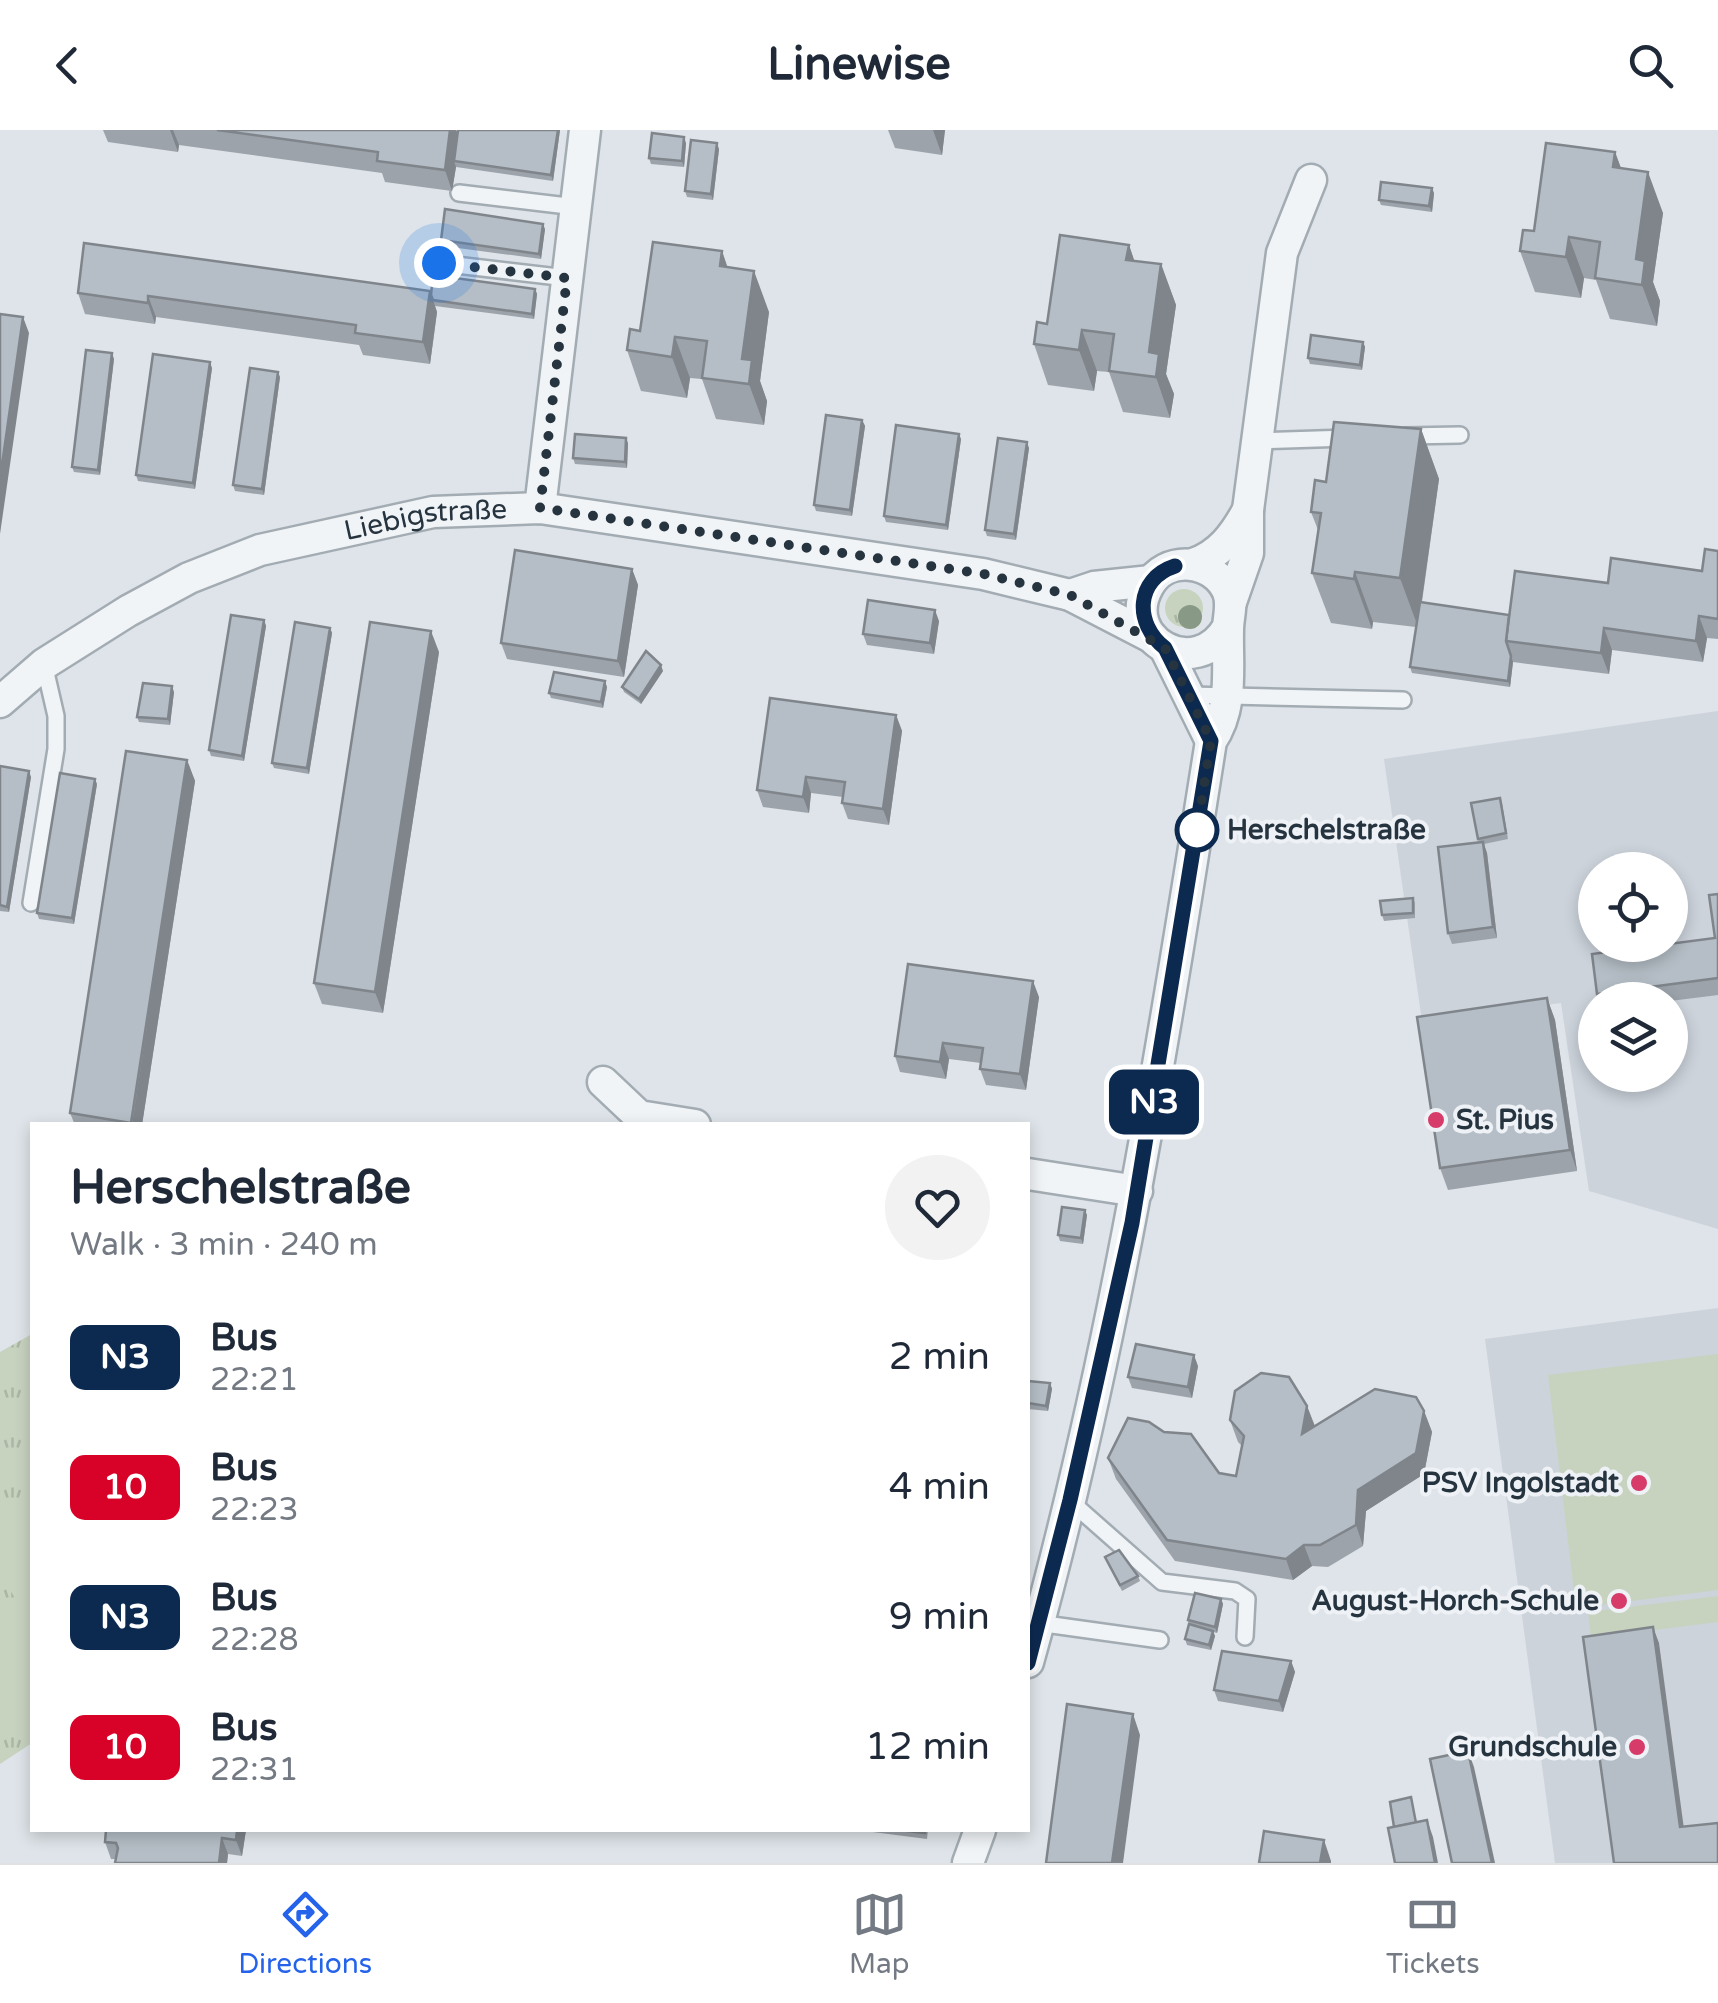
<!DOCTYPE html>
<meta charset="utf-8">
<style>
body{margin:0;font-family:"Varela Round",sans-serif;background:#f2f2f3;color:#1f2937;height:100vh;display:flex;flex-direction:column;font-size:38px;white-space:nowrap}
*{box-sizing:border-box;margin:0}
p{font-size:32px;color:#747a83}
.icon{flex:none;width:55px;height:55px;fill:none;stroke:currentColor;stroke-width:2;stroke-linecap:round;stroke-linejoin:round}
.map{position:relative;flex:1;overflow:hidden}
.sheet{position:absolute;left:30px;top:992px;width:1000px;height:710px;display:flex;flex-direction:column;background:#fff;border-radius:0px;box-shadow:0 5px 15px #0003}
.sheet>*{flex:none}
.badge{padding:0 20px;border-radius:15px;font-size:35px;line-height:65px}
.buttons{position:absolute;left:1578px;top:722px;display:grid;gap:20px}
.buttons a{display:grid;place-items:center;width:110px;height:110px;border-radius:50%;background:#fff;box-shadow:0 5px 15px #0003;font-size:50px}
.you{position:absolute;width:50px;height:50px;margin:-25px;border:8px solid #fff;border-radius:50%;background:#1a73e8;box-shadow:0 0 0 15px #1a73e833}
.map>.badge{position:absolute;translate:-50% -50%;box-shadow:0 0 0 5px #fff}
.round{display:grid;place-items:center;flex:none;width:105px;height:105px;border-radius:52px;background:#f2f2f3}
.summary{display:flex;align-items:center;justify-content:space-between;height:170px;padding:0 40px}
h1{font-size:48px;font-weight:700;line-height:75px}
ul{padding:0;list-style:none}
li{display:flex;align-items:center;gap:30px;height:130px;padding:0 40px}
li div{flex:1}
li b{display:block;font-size:38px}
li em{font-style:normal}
li .badge{min-width:110px;font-weight:700;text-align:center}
header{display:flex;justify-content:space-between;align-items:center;height:130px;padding:0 40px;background:#fff;font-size:45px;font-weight:700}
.menu{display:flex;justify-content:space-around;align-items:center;height:140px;border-top:2px solid #e0e1e3;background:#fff;font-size:28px;color:#747a83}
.menu a{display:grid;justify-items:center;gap:5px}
.menu .active{color:#2563eb}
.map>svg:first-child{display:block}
</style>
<header><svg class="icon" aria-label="back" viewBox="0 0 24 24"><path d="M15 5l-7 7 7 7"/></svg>Linewise<svg class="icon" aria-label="search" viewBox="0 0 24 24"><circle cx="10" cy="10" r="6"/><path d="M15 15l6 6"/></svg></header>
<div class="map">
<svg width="1718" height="1733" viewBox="0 0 1718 1733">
<defs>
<pattern id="grass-tufts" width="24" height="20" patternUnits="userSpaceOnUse" patternTransform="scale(2.5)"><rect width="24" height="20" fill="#c7d3bf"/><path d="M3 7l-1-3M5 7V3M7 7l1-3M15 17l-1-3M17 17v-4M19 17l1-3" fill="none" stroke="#abb6a5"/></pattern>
</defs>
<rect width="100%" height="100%" fill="#dee4e9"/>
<g fill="#ccd3db" fill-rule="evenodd">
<path d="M1718 581V1099L1589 1061 1561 873 1422 891 1384 629ZM1595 740H1670V815H1595ZM1595 870H1670V945H1595Z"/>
<polygon points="1718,1178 1718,1733 1555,1733 1485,1209"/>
</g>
<g fill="url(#grass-tufts)">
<circle cx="1184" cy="478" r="19"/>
<polygon points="32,1204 32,1613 0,1634 0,1222"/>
</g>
<g fill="#c7d3bf">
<polygon points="1718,1224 1718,1460 1576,1478 1548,1245"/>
<polygon points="32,1365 32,1495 0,1444 0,1386"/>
<polygon points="1718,1466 1718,1492 1591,1508 1588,1482"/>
<polygon points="0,1470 32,1520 32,1562 0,1582"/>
</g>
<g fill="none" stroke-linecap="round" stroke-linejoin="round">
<defs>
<g id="service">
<polyline points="459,63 576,77"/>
<polyline points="439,133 567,148"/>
<polyline points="1406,306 1460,305"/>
<polyline points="1257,311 1348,308"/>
<polyline points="1190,565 1403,570"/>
<polyline points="31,773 56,619 56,586 44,534"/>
<polyline points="1070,1371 1162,1452 1235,1461 1247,1469 1245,1507"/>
<polyline points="1038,1493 1160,1510"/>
</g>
<g id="minor">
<polyline points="540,378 585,0"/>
<path d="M1193 434C1220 425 1235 404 1248 380"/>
<polyline points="1070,465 1094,457 1151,451"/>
<polyline points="1231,472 1248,423 1248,380 1282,123 1311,50"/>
<polyline points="1165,518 1211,611"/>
<path id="s1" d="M0 572 44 534 128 481 189 448 260 420 433 382 540 378 983 444 1070 465 1153 508"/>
<polyline points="603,952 639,986 695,995"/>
<polyline points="1028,1044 1137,1061"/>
<path d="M1028 1532C1113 1229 1162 922 1211 611 1234 577 1227 538 1228 500 1228 487 1233 475 1228 462 1214 429 1165 424 1148 457 1119 509 1196 553 1228 497"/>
<polyline points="968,1733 980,1700"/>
</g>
</defs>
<use href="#service" stroke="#a3acb3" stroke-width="20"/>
<use href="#minor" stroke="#a3acb3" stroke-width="35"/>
<use href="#service" stroke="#f1f4f7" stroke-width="15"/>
<use href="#minor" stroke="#f1f4f7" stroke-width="30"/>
</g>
<circle fill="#889a85" cx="1190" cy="487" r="12"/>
<g fill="#9ca3aa">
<polygon points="103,0 456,0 458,4 560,0 553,51 456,37 452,61 385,52 382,43 179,15 178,22 108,12"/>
<polygon points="888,0 945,0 942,25 895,18"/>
<polygon points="686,13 684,37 651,34 649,28"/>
<polygon points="719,19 713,70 687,67 685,61"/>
<polygon points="1615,22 1621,38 1663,83 1653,152 1660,171 1657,196 1610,189 1596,150 1584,148 1581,168 1535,162 1520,121 1534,101"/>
<polygon points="1434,63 1432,82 1381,75 1379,70"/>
<polygon points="545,99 541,129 443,116 441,110"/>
<polygon points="1129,115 1134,131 1161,134 1176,175 1166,244 1174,264 1170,288 1123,282 1109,242 1097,241 1094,261 1048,255 1034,214 1047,194"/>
<polygon points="722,121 727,137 769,182 760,251 767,271 764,295 716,289 702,249 690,248 687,268 641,261 627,220 640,201"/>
<polygon points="535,159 537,164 534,189 435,176 437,182 430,234 363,225 359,215 156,187 155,194 85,184 78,163 431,165"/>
<polygon points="1363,212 1365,217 1362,240 1310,234 1308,228"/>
<polygon points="114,229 100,345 74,342 72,337"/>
<polygon points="212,238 195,359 138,351 136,345"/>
<polygon points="280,247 264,365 235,361 233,355"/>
<polygon points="862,290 865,296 852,386 816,381 814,375"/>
<polygon points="1421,299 1439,349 1422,472 1509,485 1608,453 1702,441 1718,421 1718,509 1707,508 1703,532 1612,520 1609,544 1513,532 1510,557 1412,543 1410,537 1416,497 1373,492 1372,499 1331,493 1312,443 1318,400 1311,382 1326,352"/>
<polygon points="961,309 948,400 886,392 884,386"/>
<polygon points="628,313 627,338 575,334 573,328"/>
<polygon points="1029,318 1016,410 987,406 985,400"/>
<polygon points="632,439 638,455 624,547 507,529 501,513"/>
<polygon points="264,490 266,496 244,631 211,626 209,620"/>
<polygon points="939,491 934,524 867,515 863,504"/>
<polygon points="330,498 332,503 309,644 274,638 272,633"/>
<polygon points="439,522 383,883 322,874 314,853"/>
<polygon points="663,541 641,574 624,562 622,557"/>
<polygon points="607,557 603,578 551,568 549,563"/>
<polygon points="174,562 170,595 139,592 137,587"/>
<polygon points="896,585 902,601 889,695 848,689 842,673 843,667 811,663 809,683 763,677 757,660"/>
<polygon points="187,630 195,651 142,995 75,995 70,983"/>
<polygon points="0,636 31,647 9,782 0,781"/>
<polygon points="97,654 74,794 39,789 37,783"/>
<polygon points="1502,673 1508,709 1484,714 1487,723 1497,808 1452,814 1448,803 1479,712 1478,709"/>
<polygon points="1718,764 1718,865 1670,871 1599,870 1597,864 1715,808"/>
<polygon points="1413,768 1415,773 1415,788 1384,791 1382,785"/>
<polygon points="1039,867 1026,960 986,955 980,939 981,933 949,929 946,949 900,942 895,926"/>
<polygon points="1547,868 1555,890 1577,1041 1448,1060 1440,1038"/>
<polygon points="1087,1085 1083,1114 1060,1111 1058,1105"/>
<polygon points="1198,1236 1192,1268 1132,1258 1128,1247"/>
<polygon points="1028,1251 1050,1253 1052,1259 1048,1281 1028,1279"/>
<polygon points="1307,1276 1315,1296 1424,1281 1432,1302 1424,1344 1366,1381 1363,1416 1328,1437 1312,1436 1293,1450 1175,1431 1116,1349 1108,1328 1236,1346 1242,1316 1238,1312 1230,1290"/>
<polygon points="1105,1427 1138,1446 1140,1451 1122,1461"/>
<polygon points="1221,1469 1223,1474 1217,1503 1213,1502 1215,1506 1211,1520 1187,1515 1185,1509 1189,1495 1188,1490"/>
<polygon points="1291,1531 1295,1542 1283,1582 1218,1571 1214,1560"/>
<polygon points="106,1700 246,1700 242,1726 228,1724 227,1733 115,1733 116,1729 111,1729 105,1712"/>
<polygon points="857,1700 928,1700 927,1709"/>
</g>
<g fill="#7f858b">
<polygon points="170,0 173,0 179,15 178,22"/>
<polygon points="450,0 456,0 460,10 454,31 456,37 452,61 445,40"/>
<polygon points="558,0 560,0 553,51 551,45"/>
<polygon points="933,0 945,0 942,25"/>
<polygon points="684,7 686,13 684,37 682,31"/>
<polygon points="717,13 719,19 713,70 711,64"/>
<polygon points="1615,22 1630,63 1613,37"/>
<polygon points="1648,42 1663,83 1653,152 1660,171 1657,196 1642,155 1636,129"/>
<polygon points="1432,58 1434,63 1432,82 1429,76"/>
<polygon points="543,94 545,99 541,129 539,124"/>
<polygon points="1569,107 1584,148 1581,168 1566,127"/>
<polygon points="1129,115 1143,156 1126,130"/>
<polygon points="722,121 736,162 720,136"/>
<polygon points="1161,134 1176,175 1166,244 1174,264 1170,288 1156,247 1149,222"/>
<polygon points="754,141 769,182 760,251 767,271 764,295 749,254 742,229"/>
<polygon points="535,159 537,164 534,189 532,184"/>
<polygon points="430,161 437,182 430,234 423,212"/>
<polygon points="148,166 156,187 155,194 148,173"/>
<polygon points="23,187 29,203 0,404 0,349"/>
<polygon points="1082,200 1097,241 1094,261 1079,220"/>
<polygon points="675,207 690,248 687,268 672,227"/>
<polygon points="1363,212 1365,217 1362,240 1360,235"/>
<polygon points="112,223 114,229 100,345 98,340"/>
<polygon points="210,232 212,238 195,359 193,353"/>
<polygon points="278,242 280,247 264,365 262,359"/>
<polygon points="862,290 865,296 852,386 850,380"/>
<polygon points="1421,299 1439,349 1418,497 1400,448"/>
<polygon points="959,304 961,309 948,400 946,395"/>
<polygon points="626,308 628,313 627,338 625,332"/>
<polygon points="1027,312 1029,318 1016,410 1014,404"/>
<polygon points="632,439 638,455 624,547 618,531"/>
<polygon points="1355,442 1373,492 1372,499 1354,449"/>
<polygon points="935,480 939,491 934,524 930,513"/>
<polygon points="1699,486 1707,508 1703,532 1696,511"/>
<polygon points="264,490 266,496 244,631 242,626"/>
<polygon points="330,498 332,503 309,644 307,638"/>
<polygon points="1604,498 1612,520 1609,544 1601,523"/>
<polygon points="431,501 439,522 383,883 375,862"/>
<polygon points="1511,526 1513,532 1510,557 1508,551"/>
<polygon points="661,535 663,541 641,574 639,569"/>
<polygon points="605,551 607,557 603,578 601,572"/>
<polygon points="172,556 174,562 170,595 168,589"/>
<polygon points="896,585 902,601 889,695 883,679"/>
<polygon points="187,630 195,651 142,995 132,995"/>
<polygon points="29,641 31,647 9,782 7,777"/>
<polygon points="806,647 811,663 809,683 803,667"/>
<polygon points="95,649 97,654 74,794 72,788"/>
<polygon points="1483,712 1487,723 1497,808 1493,797"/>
<polygon points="1033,851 1039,867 1026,960 1020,944"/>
<polygon points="1547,868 1555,890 1577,1041 1570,1020"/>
<polygon points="943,913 949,929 946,949 940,932"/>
<polygon points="1085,1080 1087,1085 1083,1114 1081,1108"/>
<polygon points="1194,1225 1198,1236 1192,1268 1188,1257"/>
<polygon points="1050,1253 1052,1259 1048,1281 1046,1276"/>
<polygon points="1307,1276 1315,1297 1302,1304"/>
<polygon points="1424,1281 1432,1302 1424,1344 1366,1381 1363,1416 1356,1395 1358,1360"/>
<polygon points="1304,1415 1312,1436 1293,1450 1286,1429"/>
<polygon points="1221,1469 1223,1474 1217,1503 1215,1497"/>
<polygon points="1653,1497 1659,1513 1686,1714 1680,1697"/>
<polygon points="1213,1501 1215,1506 1211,1520 1209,1515"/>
<polygon points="1291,1531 1295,1542 1283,1582 1279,1571"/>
<polygon points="1133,1584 1140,1605 1123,1733 1112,1733"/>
<polygon points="1468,1621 1474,1637 1495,1733 1492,1733"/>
<polygon points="1427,1690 1433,1707 1438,1733 1435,1733"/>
<polygon points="237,1700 246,1700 242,1726 236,1710"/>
<polygon points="222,1708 228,1724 227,1733 219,1733"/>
<polygon points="1324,1710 1331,1731 1331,1733 1320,1733"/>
</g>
<g fill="#b5bec6" stroke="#7f858b" stroke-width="2.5">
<polygon points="217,0 450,0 445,40 377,31 378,22"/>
<polygon points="458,0 558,0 551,45 454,31"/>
<polygon points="652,3 684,7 682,31 649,28"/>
<polygon points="691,10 717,13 711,64 685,61"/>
<polygon points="1546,13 1615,22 1613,37 1648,42 1636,129 1645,131 1642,155 1595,148 1600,112 1569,107 1566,127 1520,121 1523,100 1534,101"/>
<polygon points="1381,52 1432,58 1429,76 1379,70"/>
<polygon points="445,79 543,94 539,124 441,110"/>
<polygon points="1060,105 1129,115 1126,130 1161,134 1149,222 1159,224 1156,247 1109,241 1114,204 1082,200 1079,220 1034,214 1037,192 1047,194"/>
<polygon points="653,112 722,121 720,136 754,141 742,229 752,230 749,254 702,248 707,211 675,207 672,227 627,220 630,199 640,201"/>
<polygon points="84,113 430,161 423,212 355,203 356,195 148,166 148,173 78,163"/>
<polygon points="433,145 535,159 532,184 433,170 431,165"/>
<polygon points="0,184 23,187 0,349"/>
<polygon points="1311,205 1363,212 1360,235 1308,228"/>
<polygon points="86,220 112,223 98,340 72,337"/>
<polygon points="153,224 210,232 193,353 136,345"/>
<polygon points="250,238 278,242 262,359 233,355"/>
<polygon points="826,285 862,290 850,380 814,375"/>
<polygon points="1334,292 1421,299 1400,448 1355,442 1354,449 1312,443 1321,383 1311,382 1315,350 1326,352"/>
<polygon points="896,295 959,304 946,395 884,386"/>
<polygon points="575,304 626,308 625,332 573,328"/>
<polygon points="998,308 1027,312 1014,404 985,400"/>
<polygon points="1705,419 1718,421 1718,489 1699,486 1696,511 1604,498 1601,523 1506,511 1515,441 1608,453 1611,428 1702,441"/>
<polygon points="515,420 632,439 618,531 501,513"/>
<polygon points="868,470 935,480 930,513 863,504"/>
<polygon points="1420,472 1509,485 1506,511 1511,526 1508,551 1410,537"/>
<polygon points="231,485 264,490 242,626 209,620"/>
<polygon points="295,492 330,498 307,638 272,633"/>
<polygon points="370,492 431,501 375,862 314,853"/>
<polygon points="646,521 661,535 639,569 622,557"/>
<polygon points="554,542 605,551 601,572 549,563"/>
<polygon points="143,553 172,556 168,589 137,587"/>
<polygon points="770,568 896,585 883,679 842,673 845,652 806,647 803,667 757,660"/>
<polygon points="126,621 187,630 131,993 70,983"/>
<polygon points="0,636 29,641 7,777 0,775"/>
<polygon points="60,643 95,649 72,788 37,783"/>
<polygon points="1500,668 1506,703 1478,709 1471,673"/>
<polygon points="1483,712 1493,797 1448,803 1438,717"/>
<polygon points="1718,764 1718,848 1597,864 1592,824 1715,808 1709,765"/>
<polygon points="1413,768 1413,783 1382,785 1380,771"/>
<polygon points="908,834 1033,851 1020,944 980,939 983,918 943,913 940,932 895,926"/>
<polygon points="1547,868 1570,1020 1440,1038 1417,887"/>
<polygon points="1062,1077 1085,1080 1081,1108 1058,1105"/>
<polygon points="1136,1214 1194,1225 1188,1257 1128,1247"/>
<polygon points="1261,1243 1289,1247 1307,1276 1302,1304 1375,1259 1416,1267 1424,1281 1416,1323 1358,1360 1356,1395 1320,1415 1304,1415 1286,1429 1167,1410 1108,1328 1128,1288 1149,1292 1164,1302 1191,1304 1219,1343 1236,1346 1244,1306 1230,1290 1235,1261"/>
<polygon points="1028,1251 1050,1253 1046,1276 1028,1273"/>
<polygon points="1119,1420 1138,1446 1120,1455 1105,1427"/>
<polygon points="1195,1463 1221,1469 1215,1497 1188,1490"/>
<polygon points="1189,1494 1213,1501 1209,1515 1185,1509"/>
<polygon points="1653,1497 1680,1697 1718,1693 1718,1733 1614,1733 1583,1507"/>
<polygon points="1222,1521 1291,1531 1279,1571 1214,1560"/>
<polygon points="1067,1574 1133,1584 1112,1733 1046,1733"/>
<polygon points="1468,1621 1492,1733 1452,1733 1430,1629"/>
<polygon points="1411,1667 1416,1693 1394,1697 1390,1672"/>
<polygon points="1427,1690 1435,1733 1395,1733 1388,1698"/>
<polygon points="106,1700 237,1700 236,1710 222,1708 219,1733 115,1733 118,1718 116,1713 105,1712"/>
<polygon points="899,1700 925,1700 925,1703"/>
<polygon points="1264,1701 1324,1710 1320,1733 1259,1733"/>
</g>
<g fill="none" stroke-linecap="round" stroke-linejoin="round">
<defs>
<path id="line" d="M1028 1533 1070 1370 1132 1093 1211 611 1165 518C1134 494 1135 449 1175 436"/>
</defs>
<use href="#line" stroke="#fff" stroke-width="22"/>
<use href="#line" stroke="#0c294f" stroke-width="15"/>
<polyline stroke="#263440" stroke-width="10" stroke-dasharray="0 18" points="439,133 567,148 540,378 984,444 1070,465 1165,518 1211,611 1197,700"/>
</g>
<circle fill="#fff" stroke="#0c294f" stroke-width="5" cx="1197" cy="700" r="20"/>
<g fill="#d63b69" stroke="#eef2f6" stroke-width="4">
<circle cx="1436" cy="990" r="10"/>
<circle cx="1639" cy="1353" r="10"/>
<circle cx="1619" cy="1471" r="10"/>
<circle cx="1637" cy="1617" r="10"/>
</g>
<g text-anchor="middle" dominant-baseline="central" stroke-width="8" stroke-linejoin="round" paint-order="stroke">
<g font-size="28" fill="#263440" stroke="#eef2f6">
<text stroke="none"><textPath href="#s1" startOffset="472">Liebigstraße</textPath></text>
</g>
<g font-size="28" font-weight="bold" fill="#263440" stroke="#eef2f6" text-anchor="start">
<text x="1227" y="700">Herschelstraße</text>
</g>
<g font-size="28" font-weight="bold" fill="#263440" stroke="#eef2f6" text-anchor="end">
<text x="1456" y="990" text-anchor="start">St. Pius</text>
<text x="1619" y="1353">PSV Ingolstadt</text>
<text x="1599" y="1471">August-Horch-Schule</text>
<text x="1617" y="1617">Grundschule</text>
</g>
</g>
</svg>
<div class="buttons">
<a><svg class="icon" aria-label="locate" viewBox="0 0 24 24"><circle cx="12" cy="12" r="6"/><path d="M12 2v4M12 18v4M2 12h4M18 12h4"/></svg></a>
<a><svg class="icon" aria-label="layers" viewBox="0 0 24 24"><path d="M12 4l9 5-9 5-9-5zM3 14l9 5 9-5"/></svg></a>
</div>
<div class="you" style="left:439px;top:133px"></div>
<b class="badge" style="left:1154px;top:972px;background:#0c294f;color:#fff">N3</b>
<section class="sheet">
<div class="summary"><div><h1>Herschelstraße</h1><p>Walk · 3 min · 240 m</p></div><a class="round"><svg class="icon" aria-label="heart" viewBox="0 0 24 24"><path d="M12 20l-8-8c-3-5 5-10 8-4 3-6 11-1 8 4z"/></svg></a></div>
<ul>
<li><span class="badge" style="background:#0c294f;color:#fff">N3</span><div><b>Bus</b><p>22:21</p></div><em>2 min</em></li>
<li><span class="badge" style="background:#d80128;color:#fff">10</span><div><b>Bus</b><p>22:23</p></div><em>4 min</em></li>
<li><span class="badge" style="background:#0c294f;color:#fff">N3</span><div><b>Bus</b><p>22:28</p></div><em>9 min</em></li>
<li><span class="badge" style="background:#d80128;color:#fff">10</span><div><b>Bus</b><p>22:31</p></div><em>12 min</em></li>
</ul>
</section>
</div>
<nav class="menu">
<a class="active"><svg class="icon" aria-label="directions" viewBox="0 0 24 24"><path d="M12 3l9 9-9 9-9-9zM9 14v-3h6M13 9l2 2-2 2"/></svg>Directions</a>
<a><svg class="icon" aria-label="map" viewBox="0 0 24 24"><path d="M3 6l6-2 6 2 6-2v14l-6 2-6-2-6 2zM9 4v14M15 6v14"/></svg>Map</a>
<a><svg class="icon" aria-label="tickets" viewBox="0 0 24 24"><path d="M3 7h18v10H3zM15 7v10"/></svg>Tickets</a>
</nav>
